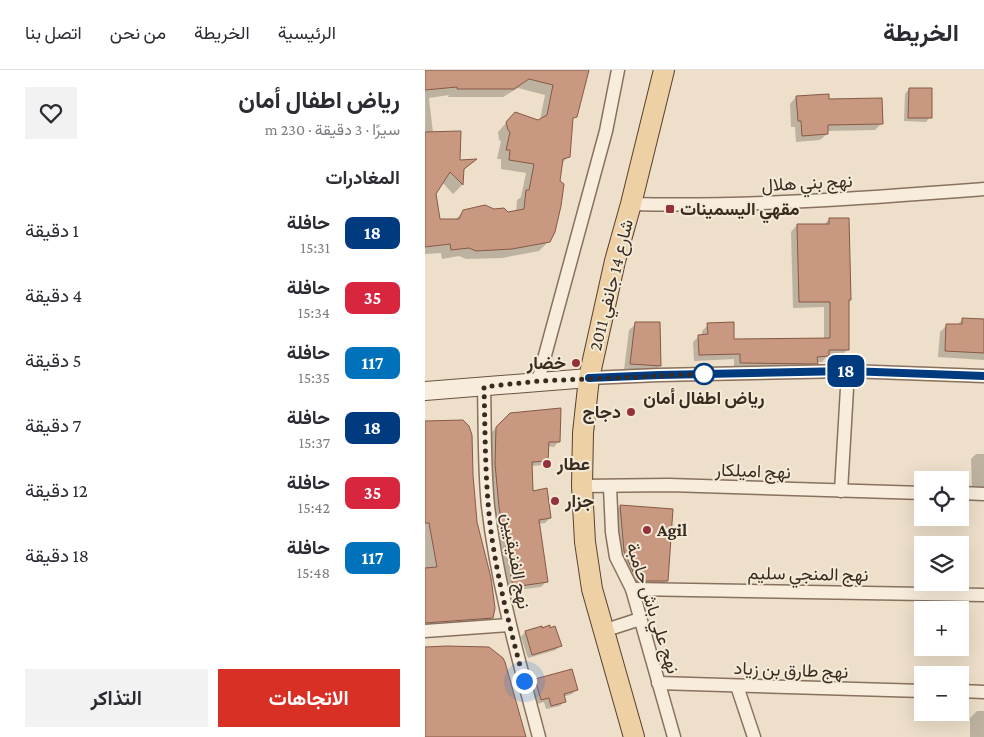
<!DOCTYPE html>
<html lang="ar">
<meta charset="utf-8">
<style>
body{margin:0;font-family:"Crimson Pro",Vazirmatn,serif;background:#f2f2f3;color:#2b2b33;direction:rtl;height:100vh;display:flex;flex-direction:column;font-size:19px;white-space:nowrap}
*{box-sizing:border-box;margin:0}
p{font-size:16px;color:#7c7c81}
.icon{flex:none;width:28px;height:28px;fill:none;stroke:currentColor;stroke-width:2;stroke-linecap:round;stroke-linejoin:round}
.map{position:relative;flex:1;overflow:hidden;direction:ltr}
.side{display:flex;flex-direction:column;background:#fff;width:425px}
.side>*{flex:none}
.badge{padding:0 10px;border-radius:8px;font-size:18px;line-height:32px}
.tools{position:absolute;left:489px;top:401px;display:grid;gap:10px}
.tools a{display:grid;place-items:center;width:55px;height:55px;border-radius:0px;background:#fff;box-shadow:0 5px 20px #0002;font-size:25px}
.you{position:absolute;width:25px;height:25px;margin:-12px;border:4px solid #fff;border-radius:50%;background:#1a73e8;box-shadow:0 0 0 8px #1a73e833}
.map>.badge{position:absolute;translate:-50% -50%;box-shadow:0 0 0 2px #fff}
h2{padding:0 25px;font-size:19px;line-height:45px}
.round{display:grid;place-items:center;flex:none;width:52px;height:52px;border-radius:0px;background:#f2f2f3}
.summary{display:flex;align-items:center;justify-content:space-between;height:85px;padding:0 25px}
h1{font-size:24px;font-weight:700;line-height:38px}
.button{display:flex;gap:10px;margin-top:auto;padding:10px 25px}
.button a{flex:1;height:58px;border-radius:0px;background:#d93025;color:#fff;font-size:20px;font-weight:700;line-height:58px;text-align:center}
.button a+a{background:#f2f2f3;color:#2b2b33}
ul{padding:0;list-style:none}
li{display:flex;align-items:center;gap:15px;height:65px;padding:0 25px}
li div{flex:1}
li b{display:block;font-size:19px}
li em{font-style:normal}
li .badge{min-width:55px;font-weight:700;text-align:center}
header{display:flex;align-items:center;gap:30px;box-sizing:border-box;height:70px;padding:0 25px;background:#fff;border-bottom:1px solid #e1e1e2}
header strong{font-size:24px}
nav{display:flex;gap:28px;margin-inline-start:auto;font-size:18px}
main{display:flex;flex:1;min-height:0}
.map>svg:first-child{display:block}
</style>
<header>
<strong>الخريطة</strong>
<nav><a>الرئيسية</a><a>الخريطة</a><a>من نحن</a><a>اتصل بنا</a></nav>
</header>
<main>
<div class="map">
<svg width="559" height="667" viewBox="0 0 559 667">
<rect width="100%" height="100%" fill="#eddfc9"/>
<g fill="#0003" fill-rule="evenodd">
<path d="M0 0H161L150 46 147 50 144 86 136 94 124 171 114 181 77 188 41 189 34 186 17 189 16 183 0 184ZM93 18 120 25 115 50 81 53 73 62 74 70 76 71 72 89H76V99L101 103 96 127 92 130 91 142 82 144 38 142 30 150 14 151 10 123 17 112 28 124 37 115V101L49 91H34L8 63 4 28 24 25 23 27H78Z"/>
<polygon points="484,19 505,47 501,52 479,51 480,24"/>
<polygon points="371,27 403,31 457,53 450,60 402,61 402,64 395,70 371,72 370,57 366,57 365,34"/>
<polygon points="404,149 425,229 423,231 423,279 417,285 403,285 397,292 391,292 385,299 309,299 309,289 269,291 268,272 274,266 277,266 277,261 283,255 308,271 399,270 399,237 368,238 366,162 372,155 399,155"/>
<polygon points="538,249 559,251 559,290 513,287 515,262 522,255 532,255"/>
<polygon points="211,254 235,296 228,302 199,300 204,260"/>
<polygon points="85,344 133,372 129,377 122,376 122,390 117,395 106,396 107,422 125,448 120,453 113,454 121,512 116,517 84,521 70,442 66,399 66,363"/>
<polygon points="0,352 50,452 67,547 63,552 0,556"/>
<polygon points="551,384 559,384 559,419 547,420 546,389"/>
<polygon points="195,436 242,511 233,520 203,519 187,445"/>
<polygon points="116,557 135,575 131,580 103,588 96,567 100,562"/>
<polygon points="111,610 151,620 147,624 138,627 139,631 135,636 121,639 119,632 112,634 107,614"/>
<polygon points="552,641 559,641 559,667 545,667 545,648"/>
</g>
<g fill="#c99880" stroke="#865945">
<polygon points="0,0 164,0 152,47 148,48 145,87 138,89 135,111 139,114 136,136 130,162 125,172 87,179 51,181 44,178 26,180 25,174 0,177 0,62 36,61 35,90 52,89 39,99 38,115 25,102 11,124 15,149 34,149 38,140 60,135 69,139 79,138 83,142 99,139 101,120 104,120 109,94 84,90 85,80 81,80 85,62 83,60 81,52 90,42 113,50 122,45 128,15 104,9 89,19 32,19 32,17 0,20"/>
<polygon points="484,18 507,18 507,48 483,48"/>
<polygon points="404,24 404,29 457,28 458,54 403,55 403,64 377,66 376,51 373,51 371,26"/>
<polygon points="404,148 424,148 426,230 424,230 424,280 404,280 404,286 392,287 393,294 315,293 315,284 274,285 273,265 283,264 282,253 309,252 309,269 405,268 405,232 374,232 372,154 404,154"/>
<polygon points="537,248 559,249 559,283 520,281 521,254 537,254"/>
<polygon points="210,252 235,252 236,296 205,294"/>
<polygon points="136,338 135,372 124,372 123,391 107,392 108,421 122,418 126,448 114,450 123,512 88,517 74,437 70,394 71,357 85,343"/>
<polygon points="38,350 44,356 47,365 48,405 52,452 66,508 70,538 68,548 0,553 0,498 12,497 4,453 0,453 0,351"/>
<polygon points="195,435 248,439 243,511 212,511 199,481"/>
<polygon points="125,555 125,558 130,556 137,576 107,585 100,561 117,556 117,558"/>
<polygon points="22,576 64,577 78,588 80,592 101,667 0,667 0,577"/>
<polygon points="147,599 153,620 139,624 141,632 126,636 124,628 116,630 110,609"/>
</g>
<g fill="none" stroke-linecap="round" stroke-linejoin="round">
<defs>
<g id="street">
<path d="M206 134C324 137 441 128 559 119"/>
<polyline points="164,308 234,305 423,301 559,306"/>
<polyline points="113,311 181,61 193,0"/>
<path d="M59 317C60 355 59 398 63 436 72 514 94 591 114 667"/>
<polyline points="157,416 244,415 498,423"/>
<polyline points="185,417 187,462 191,487 207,519 249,667"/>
<polyline points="416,421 423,301"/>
<polyline points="535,423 559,424"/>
<polyline points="207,519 559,525"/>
<polyline points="0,561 84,555"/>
<polyline points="178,561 215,549"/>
<polyline points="233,613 498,621"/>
<polyline points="312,616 329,667"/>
<polyline points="535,621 559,622"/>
</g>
<polyline id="secondary" points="0,321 164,308"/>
<polyline id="primary" points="209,667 167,519 160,472 157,416 158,363 164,308 190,191 206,134 239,0"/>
</defs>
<use href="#street" stroke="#88715e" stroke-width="15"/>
<use href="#secondary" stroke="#6a5241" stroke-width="20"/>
<use href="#primary" stroke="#574032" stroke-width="22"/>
<use href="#street" stroke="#f8eddc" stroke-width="12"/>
<use href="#secondary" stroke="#f8eddc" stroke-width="18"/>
<use href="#primary" stroke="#edd0a3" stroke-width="20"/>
</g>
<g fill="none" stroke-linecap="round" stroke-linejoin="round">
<defs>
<polyline id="line" points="164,308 234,305 423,301 559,306"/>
</defs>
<use href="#line" stroke="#fff" stroke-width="11"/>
<use href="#line" stroke="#003b80" stroke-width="8"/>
<path stroke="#3a2b21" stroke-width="5" stroke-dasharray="0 9" d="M99 611C84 554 67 490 63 432 60 394 60 355 59 317L113 311 279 304"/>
</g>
<g fill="#95313a" stroke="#f4ead8" stroke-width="2">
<rect x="240" y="134" width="10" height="10" rx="2.5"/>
<circle cx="151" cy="293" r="5"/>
<circle cx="206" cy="342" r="5"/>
<circle cx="122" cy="394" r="5"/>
<circle cx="130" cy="431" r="5"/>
<circle cx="222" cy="460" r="5"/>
</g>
<circle fill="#fff" stroke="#003b80" stroke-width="2.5" cx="279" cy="304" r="10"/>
<g text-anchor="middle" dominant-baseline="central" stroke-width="4" stroke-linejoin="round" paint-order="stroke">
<g font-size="18" fill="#3a2b21" stroke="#f4ead8">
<text transform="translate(382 113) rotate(-3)">نهج بني هلال</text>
<text transform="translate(186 215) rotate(-76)">شارع 14 جانفي 2011</text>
<text transform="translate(328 401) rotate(2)">نهج اميلكار</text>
<text transform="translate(91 491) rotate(80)">نهج الفنيقيين</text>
<text transform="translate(383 504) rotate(1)">نهج المنجي سليم</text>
<text transform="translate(228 538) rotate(72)">نهج علي باش حامبة</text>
<text transform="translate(366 600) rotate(2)">نهج طارق بن زياد</text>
</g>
<g font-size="18" font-weight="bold" fill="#3a2b21" stroke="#f4ead8" text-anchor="start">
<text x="255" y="139">مقهي اليسمينات</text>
<text x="141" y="293" text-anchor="end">خضار</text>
<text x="196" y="342" text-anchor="end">دجاج</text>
<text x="132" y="394">عطار</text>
<text x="140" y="431">جزار</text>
<text x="232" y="460">Agil</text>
</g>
<g font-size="18" font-weight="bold" fill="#3a2b21" stroke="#f4ead8">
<text x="279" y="328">رياض اطفال أمان</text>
</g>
</g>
</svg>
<div class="tools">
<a><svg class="icon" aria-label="locate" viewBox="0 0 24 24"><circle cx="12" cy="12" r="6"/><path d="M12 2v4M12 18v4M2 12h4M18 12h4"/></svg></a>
<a><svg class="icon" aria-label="layers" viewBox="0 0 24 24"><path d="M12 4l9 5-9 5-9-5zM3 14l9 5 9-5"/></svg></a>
<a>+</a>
<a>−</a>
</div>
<div class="you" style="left:99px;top:611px"></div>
<b class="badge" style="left:421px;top:301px;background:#003b80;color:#fff">18</b>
</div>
<section class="side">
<div class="summary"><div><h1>رياض اطفال أمان</h1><p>سيرًا · 3 دقيقة · 230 m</p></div><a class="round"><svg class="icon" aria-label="heart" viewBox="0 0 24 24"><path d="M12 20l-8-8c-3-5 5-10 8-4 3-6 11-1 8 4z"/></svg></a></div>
<h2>المغادرات</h2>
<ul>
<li><span class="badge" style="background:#003b80;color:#fff">18</span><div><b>حافلة</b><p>15:31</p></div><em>1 دقيقة</em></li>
<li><span class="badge" style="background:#d7263d;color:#fff">35</span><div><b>حافلة</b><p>15:34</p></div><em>4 دقيقة</em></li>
<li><span class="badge" style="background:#0072bc;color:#fff">117</span><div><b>حافلة</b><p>15:35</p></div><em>5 دقيقة</em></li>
<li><span class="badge" style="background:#003b80;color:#fff">18</span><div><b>حافلة</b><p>15:37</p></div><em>7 دقيقة</em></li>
<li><span class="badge" style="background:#d7263d;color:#fff">35</span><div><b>حافلة</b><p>15:42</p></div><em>12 دقيقة</em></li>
<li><span class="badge" style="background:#0072bc;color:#fff">117</span><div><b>حافلة</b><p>15:48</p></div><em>18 دقيقة</em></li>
</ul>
<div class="button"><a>الاتجاهات</a><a>التذاكر</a></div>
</section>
</main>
